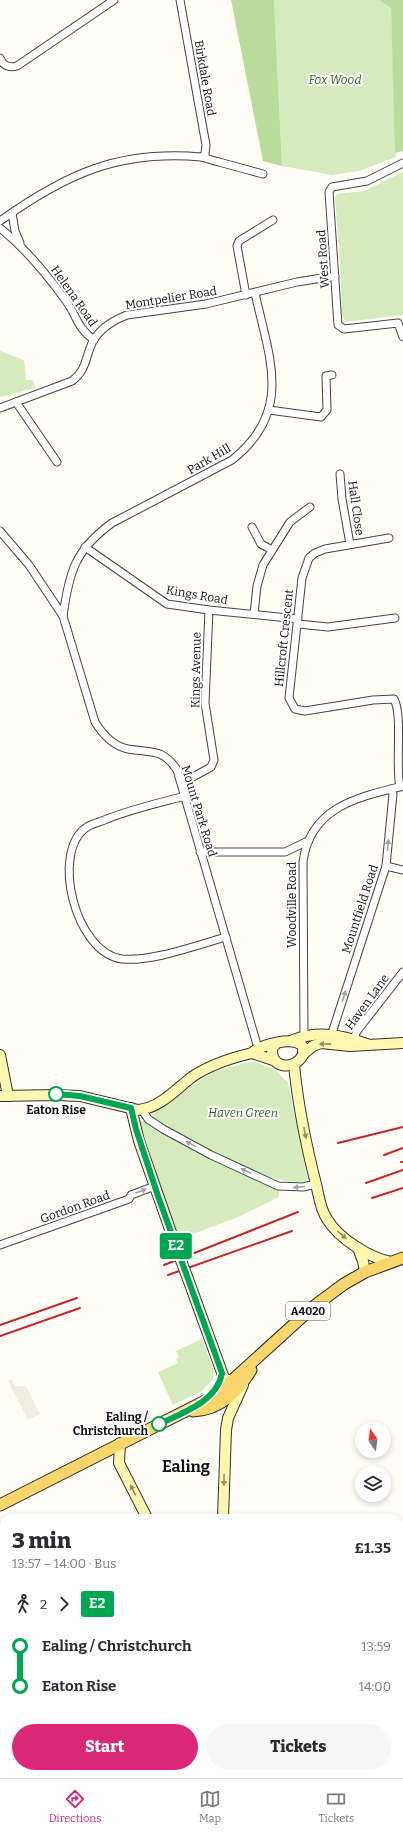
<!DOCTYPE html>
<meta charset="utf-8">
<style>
body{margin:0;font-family:Bitter,serif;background:#f7f7f7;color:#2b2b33;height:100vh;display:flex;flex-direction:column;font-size:15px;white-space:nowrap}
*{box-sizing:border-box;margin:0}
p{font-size:13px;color:#7c7c81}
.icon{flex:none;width:22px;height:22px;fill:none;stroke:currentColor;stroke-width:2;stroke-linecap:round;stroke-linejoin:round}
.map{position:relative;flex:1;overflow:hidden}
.panel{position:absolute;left:0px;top:1514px;width:403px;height:264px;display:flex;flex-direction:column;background:#fff;border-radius:12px 12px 0 0;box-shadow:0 2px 6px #0003}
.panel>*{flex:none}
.badge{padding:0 8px;border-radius:3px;font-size:14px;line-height:26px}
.needle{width:26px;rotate:346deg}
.controls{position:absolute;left:355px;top:1422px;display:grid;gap:8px}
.controls a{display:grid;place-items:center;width:36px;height:36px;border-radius:50%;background:#fff;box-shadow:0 2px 6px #0003;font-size:20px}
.map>.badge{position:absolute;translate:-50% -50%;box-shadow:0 0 0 2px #fff}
.legs{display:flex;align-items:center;gap:6px;height:44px;padding:0 12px;font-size:13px}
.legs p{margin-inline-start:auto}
.headline{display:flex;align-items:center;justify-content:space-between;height:68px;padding:0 12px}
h1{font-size:22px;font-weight:800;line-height:30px}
.button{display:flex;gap:8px;margin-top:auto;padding:8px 12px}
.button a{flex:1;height:46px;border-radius:24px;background:#db2777;color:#fff;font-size:16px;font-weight:800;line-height:46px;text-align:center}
.button a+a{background:#f7f7f7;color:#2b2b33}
ul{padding:0 12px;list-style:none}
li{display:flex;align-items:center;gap:14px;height:40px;font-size:15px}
li i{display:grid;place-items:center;width:6px;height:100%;margin:0 5px;background:currentColor}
li i::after{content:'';width:10px;height:10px;margin:-5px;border:3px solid;border-radius:50%;background:#fff}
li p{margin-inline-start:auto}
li:first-child i{background:linear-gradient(#0000 50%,currentColor 0)}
li:last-child i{background:linear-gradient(currentColor 50%,#0000 0)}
.tabs{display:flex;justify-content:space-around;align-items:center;height:56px;border-top:1px solid #e1e1e2;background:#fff;font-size:11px;color:#7c7c81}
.tabs a{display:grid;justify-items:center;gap:2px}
.tabs .on{color:#db2777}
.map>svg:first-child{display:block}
</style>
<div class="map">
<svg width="403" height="1778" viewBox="0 0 403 1778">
<rect width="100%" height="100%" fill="#fffdf5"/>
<g fill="#d5ebbd">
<polygon points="274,0 379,0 391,7 396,157 359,171 332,175 282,166"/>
<polygon points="403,172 403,315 345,322 342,313 340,260 335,198 337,194 364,191"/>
<polygon points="0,351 24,360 26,380 33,380 35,388 0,397"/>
<path d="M253 1061 274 1069 288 1083 308 1181C281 1188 221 1159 196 1146 181 1137 167 1127 152 1118L156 1111 212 1072Z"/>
<polygon points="141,1121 144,1121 194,1150 279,1189 279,1197 238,1217 177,1240 138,1127"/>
<polygon points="202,1339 213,1368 213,1379 202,1391 173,1405 158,1372 178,1363 176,1359 179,1357 176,1351"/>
<polygon points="4,1676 4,1774 70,1774 71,1778 0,1778 0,1679"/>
<polygon points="199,1774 238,1774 240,1778 202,1778"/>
</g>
<g fill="#b9dc9c">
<polygon points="231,0 274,0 282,166 263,161"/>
<polygon points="379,0 403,0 403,151 395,153 391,8"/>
</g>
<polygon fill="#f1ede2" points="11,1379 15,1386 26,1386 40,1414 28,1420 8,1381"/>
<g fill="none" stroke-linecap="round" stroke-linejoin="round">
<polyline stroke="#3f96cf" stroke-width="2" points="45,1774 48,1778"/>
<defs>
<g id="street">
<polyline points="180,0 206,145 205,154 202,157"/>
<path d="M0 58C3 66 10 68 17 66L114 0"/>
<polyline points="403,163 367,181 332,187 329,192 338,325 344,329 398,323 403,337"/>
<polyline points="12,213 15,231 20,243"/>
<path d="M0 221C66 174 118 150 201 157 207 158 213 161 219 162 234 166 248 170 263 174"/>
<path d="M0 228C26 249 46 273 66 301 77 316 77 328 94 340"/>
<polyline points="246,295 237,246 239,241 273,220"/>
<polyline points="16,402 57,462"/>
<path d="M0 408 72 381C87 370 85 357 93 341 100 329 114 320 127 315L206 304 297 282 335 276"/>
<polyline points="269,410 321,417 327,410 326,376 332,375"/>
<polyline points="340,474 342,499 350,544"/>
<polyline points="252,527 261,544 272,550"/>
<path d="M0 531 29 565 63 616 95 722C103 735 113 746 128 749 151 753 163 748 177 770L258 1048"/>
<path d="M389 538 325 549 315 553 309 558 302 578 289 698 295 709 305 711 373 700 394 699C403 715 395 766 400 787"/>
<polyline points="85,547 167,604 209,610 298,619"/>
<polyline points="254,614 257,586 263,565 290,522 310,507"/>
<path d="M63 616C69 572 75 550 112 523L232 460C294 411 269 358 255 293"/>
<polyline points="298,624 328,627 395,618"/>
<polyline points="182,783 211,767 214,760 205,703 209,610"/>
<path d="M185 796C159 803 132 809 107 819 101 822 93 823 87 827 50 851 75 953 122 959 152 962 197 945 226 937"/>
<polyline points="200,852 285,852 308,841"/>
<polyline points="386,866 403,870"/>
<polyline points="332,1033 386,866 393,794 391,789"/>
<path d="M304 1036 303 862C310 807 358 797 403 786"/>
<polyline points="352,1043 357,1031 403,972"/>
<polyline points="142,1110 148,1119 163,1129 211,1155 278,1186 303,1187 316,1184"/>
<polyline points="0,1245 129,1199 131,1195 155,1186"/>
<polyline points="399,1622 403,1620"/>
<polyline points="0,1668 4,1666"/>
<polyline points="399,1767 403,1765"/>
<polyline points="375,1778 384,1774"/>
</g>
<g id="secondary">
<path d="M293 1040C319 1030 341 1035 367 1044"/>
<polyline points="252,1053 273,1060"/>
<polyline points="303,1054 313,1046 321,1043 350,1046 403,1043"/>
<polyline points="0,1055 8,1096"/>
<path d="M294 1065C298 1105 306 1145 316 1184 319 1196 320 1209 327 1219 339 1239 370 1258 391 1262"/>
<path d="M0 1096 56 1095 80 1096 138 1110C160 1108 175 1090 192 1077 209 1065 231 1058 252 1053 261 1045 294 1035 303 1047V1055C294 1072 267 1068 273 1046L276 1044"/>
<polyline points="131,1108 139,1141 179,1255"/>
<polyline points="358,1248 363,1261 365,1272"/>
<polyline points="188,1279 224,1378 232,1382 238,1382"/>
<polyline points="120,1443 119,1463 147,1518"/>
<polyline points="223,1518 226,1430 228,1418 243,1385"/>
<polyline points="245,1774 246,1778"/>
</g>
<g id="primary">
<path d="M193 1411C221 1410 238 1391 251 1370"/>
<polyline points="0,1505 215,1396 313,1307 344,1284 365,1272 403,1258"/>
</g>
</defs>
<use href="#street" stroke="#444" stroke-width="9"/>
<use href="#secondary" stroke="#333" stroke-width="12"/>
<use href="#primary" stroke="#222" stroke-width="13"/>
<use href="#street" stroke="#fff" stroke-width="7"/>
<use href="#secondary" stroke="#fff6b0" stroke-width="10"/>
<use href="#primary" stroke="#f9d66b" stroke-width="11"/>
<g stroke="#c4262e" stroke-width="2">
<polyline points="338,1143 403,1127"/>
<polyline points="384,1155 403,1148"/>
<polyline points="401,1162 403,1162"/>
<polyline points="366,1183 403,1170"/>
<polyline points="372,1198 403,1188"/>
<polyline points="164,1265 298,1212"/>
<polyline points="168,1275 292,1231"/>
<polyline points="0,1325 77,1298"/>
<polyline points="0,1336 80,1308"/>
</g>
<defs>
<polyline id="secondary-bridge" points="179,1255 188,1279"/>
</defs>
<use href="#secondary-bridge" stroke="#333" stroke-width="12" stroke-linecap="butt"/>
<use href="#secondary-bridge" stroke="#fff6b0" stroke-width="10"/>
</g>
<defs><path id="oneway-solid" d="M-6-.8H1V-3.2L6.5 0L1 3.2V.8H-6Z"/></defs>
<g fill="#a0a0a0">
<use href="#oneway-solid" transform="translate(388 845) rotate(-85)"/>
<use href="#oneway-solid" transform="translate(344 996) rotate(-72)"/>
<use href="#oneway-solid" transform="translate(191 1144) rotate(-152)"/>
<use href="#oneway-solid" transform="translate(246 1171) rotate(-156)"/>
<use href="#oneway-solid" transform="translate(299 1187) rotate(175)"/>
<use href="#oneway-solid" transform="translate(141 1191) rotate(-20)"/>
</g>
<g fill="#948f68">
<use href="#oneway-solid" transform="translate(325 1044) rotate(-179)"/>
<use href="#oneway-solid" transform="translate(305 1133) rotate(79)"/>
<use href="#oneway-solid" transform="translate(342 1235) rotate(40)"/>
<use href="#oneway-solid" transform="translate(224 1480) rotate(91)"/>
<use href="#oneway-solid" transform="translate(133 1490) rotate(-118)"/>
</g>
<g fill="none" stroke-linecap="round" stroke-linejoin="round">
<defs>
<path id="line-1" d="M56 1094 80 1096 131 1108 136 1129 158 1196 222 1373C217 1402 182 1413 159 1424"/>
</defs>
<use href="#line-1" stroke="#fff" stroke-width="9"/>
<use href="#line-1" stroke="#00a651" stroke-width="6"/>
</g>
<g fill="#fff" stroke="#00a651" stroke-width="2">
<circle cx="56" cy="1094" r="7"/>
<circle cx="159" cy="1424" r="7"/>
</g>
<g text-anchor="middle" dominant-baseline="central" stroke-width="4" stroke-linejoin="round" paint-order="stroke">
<rect fill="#fff" stroke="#585858" stroke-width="1" x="286" y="1302" width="44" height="18" rx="3"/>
<g font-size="11" font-weight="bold" fill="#111">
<text x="308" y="1311">A4020</text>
</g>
<g font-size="12" fill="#111" stroke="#fff">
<text transform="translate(205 78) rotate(80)">Birkdale Road</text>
<text transform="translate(323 259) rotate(-94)">West Road</text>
<text transform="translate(74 296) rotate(55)">Helena Road</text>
<text transform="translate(171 298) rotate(-9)">Montpelier Road</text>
<text transform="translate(209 459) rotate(-30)">Park Hill</text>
<text transform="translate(356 508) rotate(82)">Hall Close</text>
<text transform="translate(197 595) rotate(10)">Kings Road</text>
<text transform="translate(284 638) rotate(-84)">Hillcroft Crescent</text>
<text transform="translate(196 670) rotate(-89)">Kings Avenue</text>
<text transform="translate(199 811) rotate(73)">Mount Park Road</text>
<text transform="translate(292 905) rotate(-90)">Woodville Road</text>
<text transform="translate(360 909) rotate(-72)">Mountfield Road</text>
<text transform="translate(367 1002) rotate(-54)">Haven Lane</text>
<text transform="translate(75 1207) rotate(-20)">Gordon Road</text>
</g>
<g font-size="12" font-style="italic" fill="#2f6b1f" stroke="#fff">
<text x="335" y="80">Fox Wood</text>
<text x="243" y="1113">Haven Green</text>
</g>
<g font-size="12" font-weight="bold" fill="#111" stroke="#fff">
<text x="56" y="1110">Eaton Rise</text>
<text x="148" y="1417" text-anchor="end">Ealing /<tspan x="148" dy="14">Christchurch</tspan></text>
</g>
<g font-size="16" font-weight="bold" fill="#111" stroke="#fff">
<text x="186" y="1466">Ealing</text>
</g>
</g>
</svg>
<div class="controls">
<a><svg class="needle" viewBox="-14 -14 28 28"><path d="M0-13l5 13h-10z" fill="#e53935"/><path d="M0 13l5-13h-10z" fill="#7c7c81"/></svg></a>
<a><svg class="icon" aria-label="layers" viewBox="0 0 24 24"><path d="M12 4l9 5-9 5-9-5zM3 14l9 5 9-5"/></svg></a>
</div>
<b class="badge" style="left:176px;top:1246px;background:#00a651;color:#fff">E2</b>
<section class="panel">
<div class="headline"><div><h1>3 min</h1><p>13:57 – 14:00 · Bus</p></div><b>£1.35</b></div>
<div class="legs"><svg class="icon" aria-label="walk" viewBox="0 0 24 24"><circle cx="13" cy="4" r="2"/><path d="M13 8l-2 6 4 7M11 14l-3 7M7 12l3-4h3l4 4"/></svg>2<svg class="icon" aria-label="forward" viewBox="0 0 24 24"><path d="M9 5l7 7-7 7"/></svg><b class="badge" style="background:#00a651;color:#fff">E2</b></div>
<ul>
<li><i style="color:#00a651"></i><b>Ealing / Christchurch</b><p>13:59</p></li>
<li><i style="color:#00a651"></i><b>Eaton Rise</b><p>14:00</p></li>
</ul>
<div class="button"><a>Start</a><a>Tickets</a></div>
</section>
</div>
<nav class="tabs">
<a class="on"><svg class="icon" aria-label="directions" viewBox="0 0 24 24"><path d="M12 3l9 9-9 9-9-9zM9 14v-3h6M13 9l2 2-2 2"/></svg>Directions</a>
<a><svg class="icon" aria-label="map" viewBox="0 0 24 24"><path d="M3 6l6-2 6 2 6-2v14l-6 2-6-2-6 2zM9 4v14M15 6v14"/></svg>Map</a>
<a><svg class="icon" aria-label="tickets" viewBox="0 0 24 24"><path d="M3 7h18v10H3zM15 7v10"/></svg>Tickets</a>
</nav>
